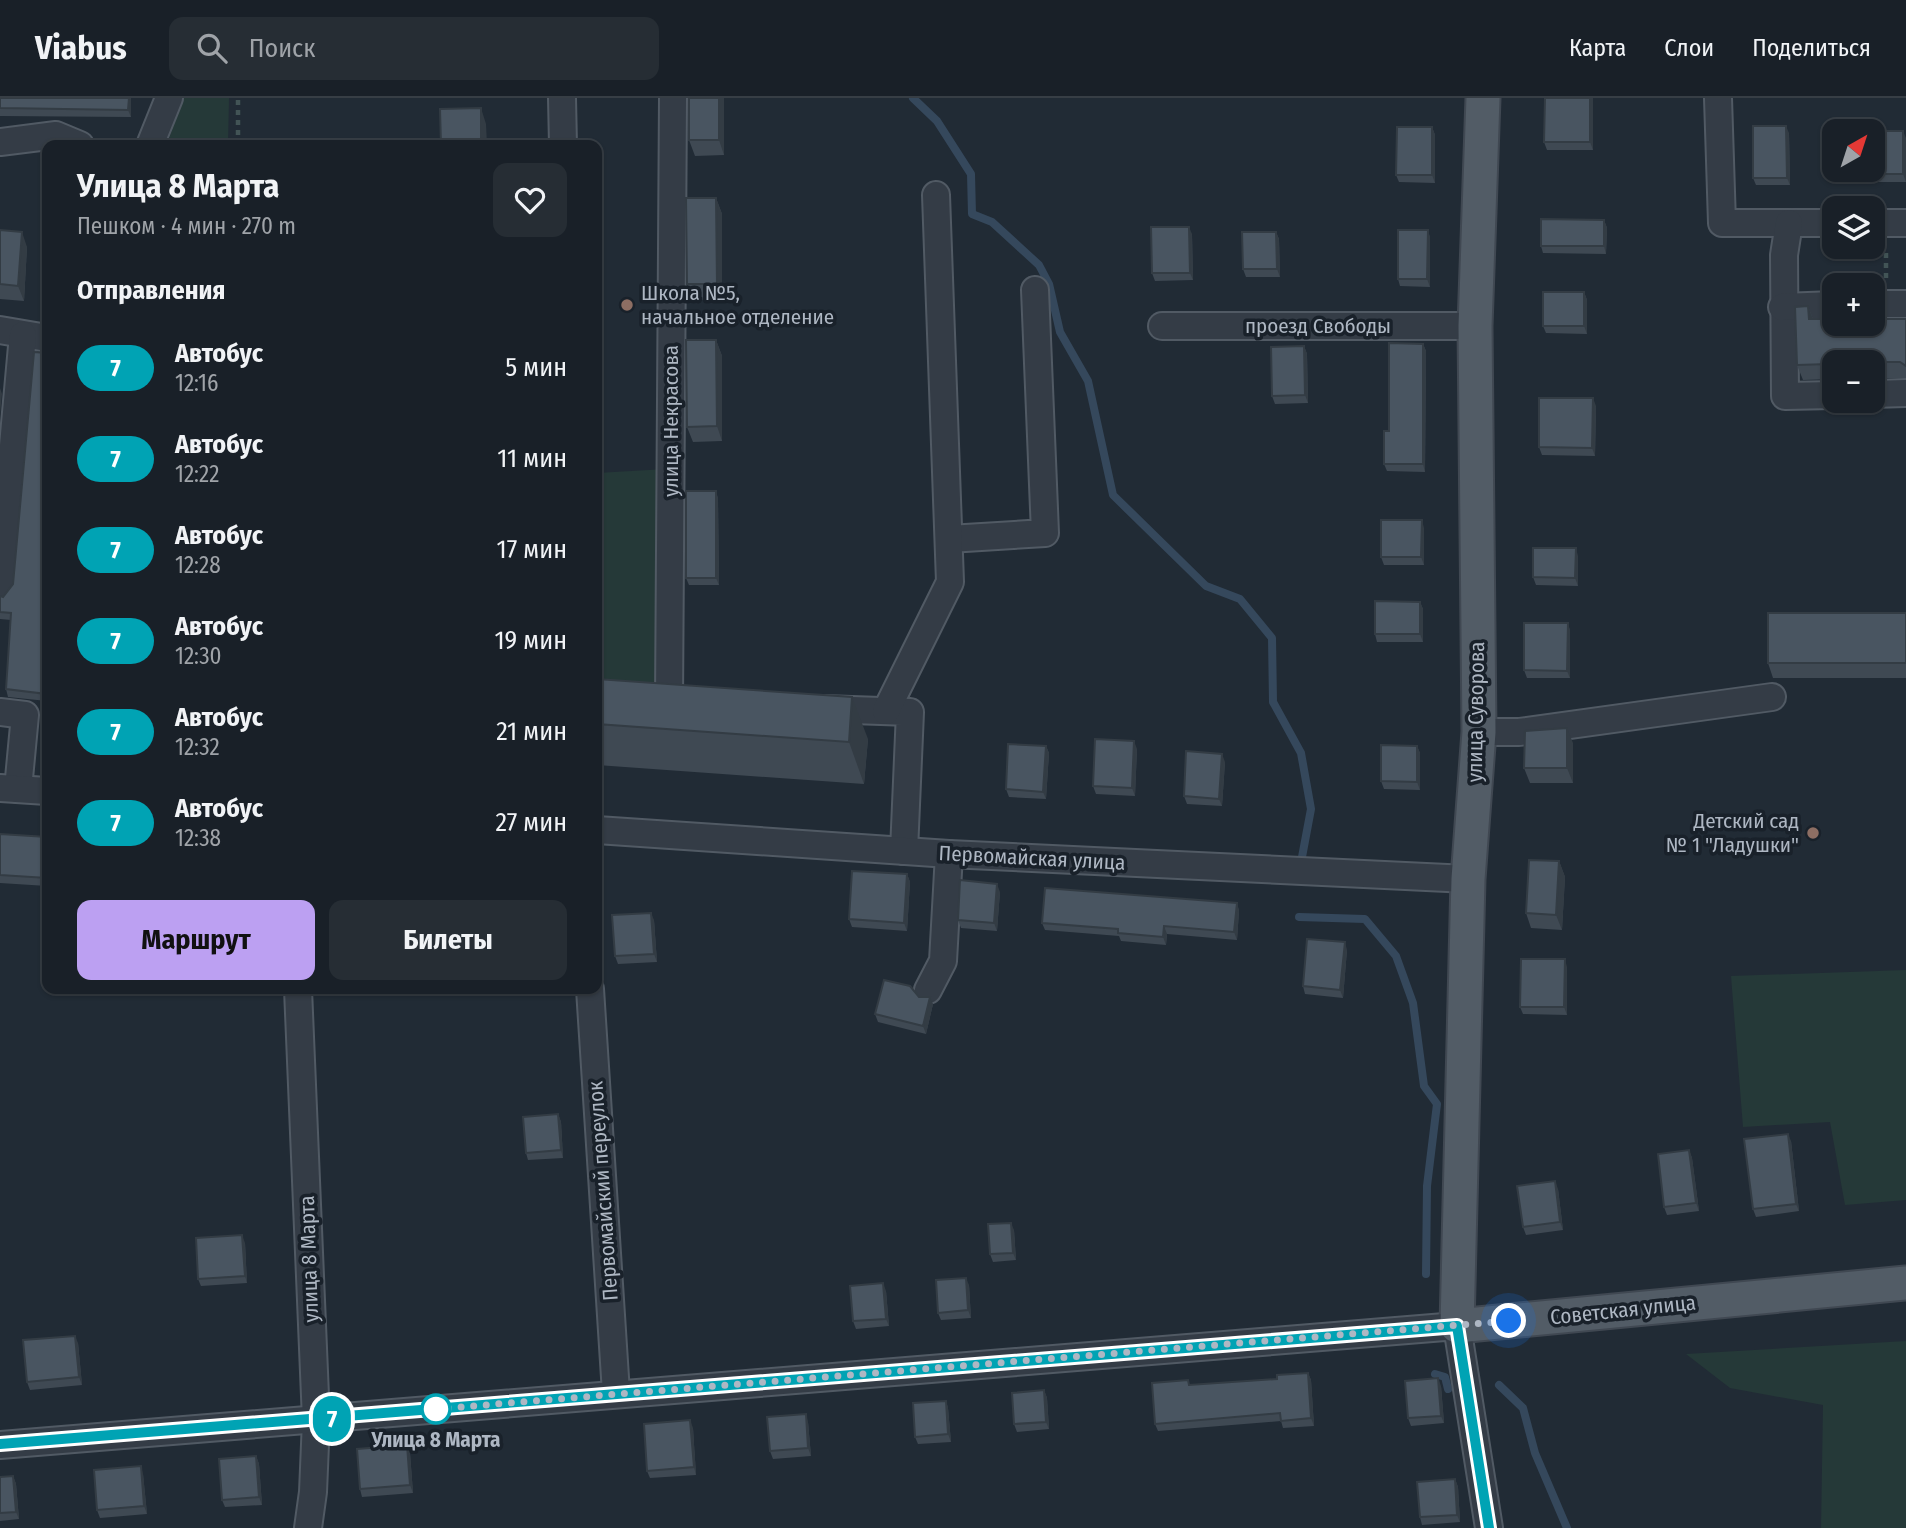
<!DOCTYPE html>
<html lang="ru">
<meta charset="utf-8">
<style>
body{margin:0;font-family:"Fira Sans Condensed",sans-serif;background:#262d34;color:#f1f3f6;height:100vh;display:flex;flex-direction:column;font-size:26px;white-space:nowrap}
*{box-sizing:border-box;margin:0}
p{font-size:23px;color:#9fa3a8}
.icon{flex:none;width:38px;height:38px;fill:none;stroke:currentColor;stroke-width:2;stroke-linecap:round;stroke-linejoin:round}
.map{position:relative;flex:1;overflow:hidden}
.sheet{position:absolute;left:42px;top:42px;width:560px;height:854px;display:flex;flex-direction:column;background:#192028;border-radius:14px;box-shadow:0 2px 5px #0004,0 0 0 2px #373e45}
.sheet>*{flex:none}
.badge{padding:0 14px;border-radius:23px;font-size:24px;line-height:46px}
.needle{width:46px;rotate:39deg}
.controls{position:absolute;left:1822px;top:21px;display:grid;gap:14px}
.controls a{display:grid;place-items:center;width:63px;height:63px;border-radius:14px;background:#192028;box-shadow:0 2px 5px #0004,0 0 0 2px #373e45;font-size:35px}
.you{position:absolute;width:35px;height:35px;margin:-18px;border:5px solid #fff;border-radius:50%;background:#1a73e8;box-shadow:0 0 0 10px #1a73e833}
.map>.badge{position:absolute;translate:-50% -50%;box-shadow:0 0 0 4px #fff}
h2{padding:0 35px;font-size:26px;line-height:63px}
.round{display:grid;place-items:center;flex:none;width:74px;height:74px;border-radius:14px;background:#262d34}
.overview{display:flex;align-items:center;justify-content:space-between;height:119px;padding:0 35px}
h1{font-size:33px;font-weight:700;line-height:52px}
.cta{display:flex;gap:14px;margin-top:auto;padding:14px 35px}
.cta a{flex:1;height:80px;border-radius:14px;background:#bca0f2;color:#111;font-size:28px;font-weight:700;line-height:80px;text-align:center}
.cta a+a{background:#262d34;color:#f1f3f6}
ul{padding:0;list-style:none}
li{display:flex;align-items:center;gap:21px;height:91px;padding:0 35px}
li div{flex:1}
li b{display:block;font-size:26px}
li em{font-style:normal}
li .badge{min-width:77px;font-weight:700;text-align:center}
header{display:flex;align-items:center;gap:42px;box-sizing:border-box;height:98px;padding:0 35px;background:#192028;border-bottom:2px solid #373e45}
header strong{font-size:33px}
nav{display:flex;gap:38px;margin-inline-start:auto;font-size:24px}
.search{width:490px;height:63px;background:#262d34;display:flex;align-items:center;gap:18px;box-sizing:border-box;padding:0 24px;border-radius:14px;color:#9fa3a8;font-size:26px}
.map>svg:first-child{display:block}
</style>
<header>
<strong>Viabus</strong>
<div class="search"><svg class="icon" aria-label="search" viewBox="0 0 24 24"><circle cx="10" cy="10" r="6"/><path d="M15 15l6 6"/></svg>Поиск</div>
<nav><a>Карта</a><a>Слои</a><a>Поделиться</a></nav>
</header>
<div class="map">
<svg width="1906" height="1430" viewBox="0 0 1906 1430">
<rect width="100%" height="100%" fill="#212b35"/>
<g fill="#253938">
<polygon points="182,0 229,0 228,47 167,47"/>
<polygon points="666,371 656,591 597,589 597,375"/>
<polygon points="1906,872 1906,1102 1845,1107 1830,1024 1743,1029 1731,878"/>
<polygon points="1906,1243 1906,1430 1821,1430 1823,1307 1730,1290 1686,1256"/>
</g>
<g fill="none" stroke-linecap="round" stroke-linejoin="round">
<g stroke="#35485c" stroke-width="8">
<polyline points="913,0 937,23 971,76 972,116 992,124 1039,167 1049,186 1060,234 1088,283 1113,397 1206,488 1240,501 1272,540 1273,604 1301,655 1311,711 1302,759"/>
<polyline points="1299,819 1365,821 1396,858 1413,905 1424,988 1437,1006 1427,1088 1426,1176"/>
<polyline points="1435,1276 1445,1279 1448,1291"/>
<polyline points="1499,1287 1523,1310 1535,1355 1567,1430"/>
</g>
<defs>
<g id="minor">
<polyline points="562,0 563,47"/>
<polyline points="1718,0 1722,125 1834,125"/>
<polyline points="0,44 56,37 80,47"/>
<polyline points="150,47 169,0"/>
<polyline points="1789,125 1784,157 1785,298 1834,297"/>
<polyline points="1872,125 1906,125"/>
<polyline points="1872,206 1906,206"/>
<polyline points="1782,209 1834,207"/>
<polyline points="1162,228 1475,228"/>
<polyline points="0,232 47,240"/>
<polyline points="1872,296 1906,295"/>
<polyline points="949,441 1045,435 1035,192"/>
<polyline points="0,492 23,237"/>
<polyline points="669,605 673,0"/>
<polyline points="823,611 910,614 904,753"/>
<polyline points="886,613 950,484 936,97"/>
<polyline points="0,614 25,617 18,691"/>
<polyline points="1479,634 1519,634 1772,599"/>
<polyline points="0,690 47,693"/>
<polyline points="597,732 949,756 1468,781"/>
<polyline points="298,891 316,1322 313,1394 308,1430"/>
<polyline points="590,891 616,1295"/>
<polyline points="928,892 943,863 949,756"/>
<polyline points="0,1347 1457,1228 1489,1430"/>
</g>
<polyline id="major" points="1483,0 1475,228 1479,634 1468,781 1457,1228 1906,1185"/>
</defs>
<use href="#minor" stroke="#515a64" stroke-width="30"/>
<use href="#major" stroke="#404852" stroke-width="37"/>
<g stroke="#425456" stroke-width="4.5" stroke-dasharray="5 5" stroke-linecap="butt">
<polyline points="238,47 238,0"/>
<polyline points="1886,180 1886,151"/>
</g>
<use href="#minor" stroke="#343c46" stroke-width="26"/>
<use href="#major" stroke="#525c66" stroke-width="33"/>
</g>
<g fill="#3f4953">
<polygon points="0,0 131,0 131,19 0,18"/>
<polygon points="689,0 724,0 724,57 695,58 689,42"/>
<polygon points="1593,0 1593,52 1547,52 1544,44"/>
<polygon points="1432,29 1435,37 1435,85 1399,84 1396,77"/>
<polygon points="1789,35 1790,87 1756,87 1753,80"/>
<polygon points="1906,40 1906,84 1866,84 1863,76"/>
<polygon points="716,100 722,116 722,201 692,202 687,186"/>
<polygon points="1604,122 1607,130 1606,156 1543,155 1541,148"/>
<polygon points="0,132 27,149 24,203 0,201"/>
<polygon points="1428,132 1430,140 1430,189 1400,188 1398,181"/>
<polygon points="1276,134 1279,141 1280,179 1246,179 1243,171"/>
<polygon points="1192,136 1193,182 1155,183 1152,175"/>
<polygon points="1584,194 1587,202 1587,236 1546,235 1543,228"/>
<polygon points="1808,208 1813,221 1906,221 1906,280 1872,280 1872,264 1834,264 1834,281 1803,282 1797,267"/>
<polygon points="716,242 722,258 722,343 693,344 687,329"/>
<polygon points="1423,246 1426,253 1425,374 1387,373 1384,366 1389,333"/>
<polygon points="1304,248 1307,256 1308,305 1275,306 1272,298"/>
<polygon points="47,255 47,603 8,599 6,591 11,522 0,521 0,498 3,499 13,486"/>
<polygon points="1596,308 1595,358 1542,357 1539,349"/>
<polygon points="716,393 718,401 719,487 689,487 686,480"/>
<polygon points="1424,430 1424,467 1384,467 1381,459"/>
<polygon points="1578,458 1578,488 1536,487 1533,479"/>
<polygon points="1420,504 1423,511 1423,544 1377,544 1375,536"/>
<polygon points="1906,515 1906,580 1773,580 1768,565"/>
<polygon points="1568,525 1570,533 1570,580 1527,580 1524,572"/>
<polygon points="597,581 868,641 864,686 597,667"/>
<polygon points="1573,645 1573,685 1530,685 1524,670"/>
<polygon points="1046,648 1049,655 1046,701 1009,699 1006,691"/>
<polygon points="1417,648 1420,655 1420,692 1384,691 1381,683"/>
<polygon points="1137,651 1135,698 1096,696 1093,688"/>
<polygon points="1225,664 1222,708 1187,706 1184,698"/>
<polygon points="0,736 47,739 47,788 0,785"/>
<polygon points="1559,763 1565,779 1562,832 1531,830 1526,815"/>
<polygon points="907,776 910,784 907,833 852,829 849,821"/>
<polygon points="1000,794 997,833 961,830 958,822"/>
<polygon points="1237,805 1239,813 1237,842 1167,836 1166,847 1121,843 1119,838 1045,832 1042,825"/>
<polygon points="654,822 657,864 618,866 615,858"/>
<polygon points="1347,852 1343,900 1305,896 1303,888"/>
<polygon points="1567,869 1567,917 1523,916 1520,909"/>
<polygon points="919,899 933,906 926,936 878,924 875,916"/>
<polygon points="558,1016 561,1024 563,1060 528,1062 526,1055"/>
<polygon points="1791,1043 1799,1113 1756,1119 1753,1111"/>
<polygon points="1689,1052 1692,1060 1699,1113 1667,1117 1664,1109"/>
<polygon points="1558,1091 1563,1132 1526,1137 1523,1129"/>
<polygon points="1014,1132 1016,1162 993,1164 990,1156"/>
<polygon points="245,1145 247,1185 201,1188 198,1181"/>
<polygon points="969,1187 971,1220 941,1222 938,1215"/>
<polygon points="886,1193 889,1228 856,1231 853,1223"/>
<polygon points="78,1245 82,1287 30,1292 27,1284"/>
<polygon points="1308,1275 1311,1282 1314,1328 1283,1330 1281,1323 1158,1333 1155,1326 1190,1287 1277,1281"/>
<polygon points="1441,1288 1444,1325 1411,1328 1408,1320"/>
<polygon points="1044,1292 1047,1300 1049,1331 1017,1334 1014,1326"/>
<polygon points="946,1303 948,1310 951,1344 918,1346 915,1339"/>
<polygon points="808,1324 811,1358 773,1361 770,1353"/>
<polygon points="693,1330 696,1377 650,1380 647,1373"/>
<polygon points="407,1347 410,1355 413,1395 362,1399 360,1391"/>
<polygon points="256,1358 259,1366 262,1407 225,1409 222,1402"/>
<polygon points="143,1376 147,1416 100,1420 97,1412"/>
<polygon points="13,1378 16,1386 19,1421 0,1423 0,1379"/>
<polygon points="1455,1381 1458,1389 1460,1424 1422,1427 1420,1419"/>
</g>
<g fill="#333c44">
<polygon points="129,0 131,0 131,19 128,12"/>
<polygon points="719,0 724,0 724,57 719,42"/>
<polygon points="1590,0 1593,0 1593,52 1590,44"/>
<polygon points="481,10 486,26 487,47 481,47"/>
<polygon points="1786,28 1789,35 1790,87 1787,80"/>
<polygon points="1432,29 1435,37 1435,85 1432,77"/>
<polygon points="1903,33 1906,40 1906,84 1903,76"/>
<polygon points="716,100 722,116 722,201 717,186"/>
<polygon points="1604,122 1607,130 1606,156 1604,148"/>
<polygon points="1189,129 1192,136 1193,182 1190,175"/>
<polygon points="1428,132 1430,140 1430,189 1427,181"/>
<polygon points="22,134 27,149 24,203 18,188"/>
<polygon points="1276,134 1279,141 1280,179 1277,171"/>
<polygon points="1584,194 1587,202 1587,236 1584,228"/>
<polygon points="1808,208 1814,224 1809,221"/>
<polygon points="716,242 722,258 722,343 717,328"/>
<polygon points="1423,246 1426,253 1425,374 1423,366"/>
<polygon points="1304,248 1307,256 1308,305 1305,297"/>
<polygon points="0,290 2,296 0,317"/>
<polygon points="1593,300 1596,308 1595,358 1592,350"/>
<polygon points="716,393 718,401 719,487 716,480"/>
<polygon points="1422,422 1424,430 1424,467 1421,459"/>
<polygon points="1576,450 1578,458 1578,488 1575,480"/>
<polygon points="1420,504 1423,511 1423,544 1420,536"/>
<polygon points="1568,525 1570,533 1570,580 1567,573"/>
<polygon points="852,599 868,641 864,686 849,644"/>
<polygon points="1567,630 1573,645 1573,685 1567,670"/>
<polygon points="1134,643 1137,651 1135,698 1132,690"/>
<polygon points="1046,648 1049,655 1046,701 1043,694"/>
<polygon points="1417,648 1420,655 1420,692 1417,684"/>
<polygon points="1222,656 1225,664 1222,708 1219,701"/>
<polygon points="1559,763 1565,779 1562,832 1556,817"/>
<polygon points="907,776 910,784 907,833 904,825"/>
<polygon points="997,786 1000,794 997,833 994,825"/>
<polygon points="1237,805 1239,813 1237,842 1234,834"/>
<polygon points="651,815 654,822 657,864 654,856"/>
<polygon points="1164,828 1167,836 1166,847 1163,839"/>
<polygon points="1345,844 1347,852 1343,900 1340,892"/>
<polygon points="1565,861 1567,869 1567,917 1564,909"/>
<polygon points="930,899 933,906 926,936 923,928"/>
<polygon points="558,1016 561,1024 563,1060 561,1052"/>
<polygon points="1788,1036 1791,1043 1799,1113 1796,1106"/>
<polygon points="1689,1052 1692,1060 1699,1113 1696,1105"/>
<polygon points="1555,1083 1558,1091 1563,1132 1560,1124"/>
<polygon points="1011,1125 1014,1132 1016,1162 1013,1155"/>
<polygon points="242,1137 245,1145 247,1185 245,1178"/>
<polygon points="966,1180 969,1187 971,1220 968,1212"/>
<polygon points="883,1185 886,1193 889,1228 886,1221"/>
<polygon points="75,1238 78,1245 82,1287 79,1279"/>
<polygon points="1308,1275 1311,1282 1314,1328 1311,1320"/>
<polygon points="1438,1280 1441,1288 1444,1325 1441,1318"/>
<polygon points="1044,1292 1047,1300 1049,1331 1046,1324"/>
<polygon points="946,1303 948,1310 951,1344 948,1336"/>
<polygon points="806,1316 808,1324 811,1358 808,1350"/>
<polygon points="690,1322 693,1330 696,1377 694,1369"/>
<polygon points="407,1347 410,1355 413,1395 410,1387"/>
<polygon points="256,1358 259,1366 262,1407 259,1399"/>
<polygon points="141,1368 143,1376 147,1416 144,1408"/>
<polygon points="13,1378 16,1386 19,1421 16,1414"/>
<polygon points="1455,1381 1458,1389 1460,1424 1457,1417"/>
</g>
<g fill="#495561" stroke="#333c44" stroke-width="2">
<polygon points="0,0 129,0 128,12 0,10"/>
<rect x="689" y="0" width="30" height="42"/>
<polygon points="1545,0 1590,0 1590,44 1544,44"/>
<polygon points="481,10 481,47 441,47 440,11"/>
<polygon points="1753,28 1786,28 1787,80 1753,80"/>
<polygon points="1397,29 1432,29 1432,77 1396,77"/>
<polygon points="1863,33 1903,33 1903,76 1863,76 1863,72 1872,72 1872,33"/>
<polygon points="686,100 716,100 717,186 687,186"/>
<polygon points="1541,121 1604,122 1604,148 1541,148"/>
<polygon points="1151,129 1189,129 1190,175 1152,175"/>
<polygon points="0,132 22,134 18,188 0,186"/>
<polygon points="1398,132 1428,132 1427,181 1398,181"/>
<polygon points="1242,134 1276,134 1277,171 1243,171"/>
<rect x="1543" y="194" width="41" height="34"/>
<polygon points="1808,208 1809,221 1834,221 1834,226 1872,226 1872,221 1906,221 1906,268 1900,264 1834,264 1834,269 1829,266 1797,267 1795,209"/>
<polygon points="686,242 716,242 717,328 687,329"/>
<polygon points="1389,245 1423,246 1423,366 1384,366 1384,333 1389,333"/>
<polygon points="1304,248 1305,297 1272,298 1271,249"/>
<polygon points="34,254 47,255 47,596 6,591 11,515 0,514 0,498 3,499 13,486"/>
<polygon points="1539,300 1593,300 1592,350 1539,349"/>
<rect x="686" y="393" width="30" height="87"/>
<polygon points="1381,422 1422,422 1421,459 1381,459"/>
<polygon points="1533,450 1576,450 1575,480 1533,479"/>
<polygon points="1375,503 1420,504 1420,536 1375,536"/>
<rect x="1768" y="515" width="138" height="50"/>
<polygon points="1524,525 1568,525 1567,573 1524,572"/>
<polygon points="597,581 852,599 849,644 597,626"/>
<polygon points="1567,630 1567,670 1524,670 1525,633"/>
<polygon points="1095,641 1134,643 1132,690 1093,688"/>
<polygon points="1008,646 1046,648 1043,694 1006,691"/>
<polygon points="1381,647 1417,648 1417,684 1381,683"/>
<polygon points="1186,653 1222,656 1219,701 1184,698"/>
<polygon points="0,736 47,739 47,780 0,777"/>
<polygon points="1529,762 1559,763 1556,817 1526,815"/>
<polygon points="852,773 907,776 904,825 849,821"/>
<polygon points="960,782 997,786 994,825 958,822"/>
<polygon points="1045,790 1237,805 1234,834 1164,828 1163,839 1118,835 1118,831 1042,825"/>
<polygon points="651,815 654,856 615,858 612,817"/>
<polygon points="1307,841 1345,844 1340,892 1303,888"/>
<polygon points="1521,861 1565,861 1564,909 1520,909"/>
<polygon points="884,882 910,888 919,899 930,899 923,928 875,916"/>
<polygon points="558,1016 561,1052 526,1055 523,1019"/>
<polygon points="1788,1036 1796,1106 1753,1111 1744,1041"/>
<polygon points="1689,1052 1696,1105 1664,1109 1658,1056"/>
<polygon points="1555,1083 1560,1124 1523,1129 1517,1088"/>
<polygon points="1011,1125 1013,1155 990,1156 988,1126"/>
<polygon points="242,1137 245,1178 198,1181 196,1140"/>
<polygon points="966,1180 968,1212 938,1215 936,1182"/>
<polygon points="883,1185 886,1221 853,1223 850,1188"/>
<polygon points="75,1238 79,1279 27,1284 23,1242"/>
<polygon points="1308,1275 1311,1320 1281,1323 1280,1315 1155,1326 1152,1285 1188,1282 1189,1287 1277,1281 1277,1277"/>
<polygon points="1438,1280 1441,1318 1408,1320 1405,1283"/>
<polygon points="1044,1292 1046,1324 1014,1326 1012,1295"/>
<polygon points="946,1303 948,1336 915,1339 913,1305"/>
<polygon points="806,1316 808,1350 770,1353 767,1319"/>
<polygon points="690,1322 694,1369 647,1373 644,1326"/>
<polygon points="407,1347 410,1387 360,1391 357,1351"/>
<polygon points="256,1358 259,1399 222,1402 219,1361"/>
<polygon points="141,1368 144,1408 97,1412 94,1372"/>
<polygon points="13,1378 16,1414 0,1415 0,1379"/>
<polygon points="1455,1381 1457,1417 1420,1419 1417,1384"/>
</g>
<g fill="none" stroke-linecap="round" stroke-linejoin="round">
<defs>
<polyline id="line" points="0,1346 1457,1228 1489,1430"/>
</defs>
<use href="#line" stroke="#fff" stroke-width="16"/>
<use href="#line" stroke="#00a3b4" stroke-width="10"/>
<polyline stroke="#aeb7c3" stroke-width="7" stroke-dasharray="0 12.6" points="436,1311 1509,1223"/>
</g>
<g fill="#8d6e63" stroke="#19212a" stroke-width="2.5">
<circle cx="627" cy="207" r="7"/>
<circle cx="1813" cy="735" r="7"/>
</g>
<circle fill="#fff" stroke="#00a3b4" stroke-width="3.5" cx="436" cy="1311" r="14"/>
<g text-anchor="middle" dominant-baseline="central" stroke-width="7" stroke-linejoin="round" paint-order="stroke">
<g font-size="21" fill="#aeb7c3" stroke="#19212a" text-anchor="start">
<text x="641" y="195">Школа №5,<tspan x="641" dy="24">начальное отделение</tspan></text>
<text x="1799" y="723" text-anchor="end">Детский сад<tspan x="1799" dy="24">№ 1 "Ладушки"</tspan></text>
</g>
<g font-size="21" fill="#aeb7c3" stroke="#19212a">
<text x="1318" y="228">проезд Свободы</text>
<text transform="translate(671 323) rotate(-90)">улица Некрасова</text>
<text transform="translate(1476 614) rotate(-89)">улица Суворова</text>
<text transform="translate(1032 760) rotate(3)">Первомайская улица</text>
<text transform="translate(603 1093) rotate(-94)">Первомайский переулок</text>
<text transform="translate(309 1161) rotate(-92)">улица 8 Марта</text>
<text transform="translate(1623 1212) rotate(-6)">Советская улица</text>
</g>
<g font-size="21" font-weight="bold" fill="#aeb7c3" stroke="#19212a">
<text x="436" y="1342">Улица 8 Марта</text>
</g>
</g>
</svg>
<div class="controls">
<a><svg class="needle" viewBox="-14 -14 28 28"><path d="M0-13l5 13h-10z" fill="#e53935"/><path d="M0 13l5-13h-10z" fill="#9fa3a8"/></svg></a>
<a><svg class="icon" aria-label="layers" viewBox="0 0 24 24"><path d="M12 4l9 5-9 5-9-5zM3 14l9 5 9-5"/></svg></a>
<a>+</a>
<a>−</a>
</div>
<div class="you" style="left:1509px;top:1223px"></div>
<b class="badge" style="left:332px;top:1321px;background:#00a3b4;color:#fff">7</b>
<section class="sheet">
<div class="overview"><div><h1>Улица 8 Марта</h1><p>Пешком · 4 мин · 270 m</p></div><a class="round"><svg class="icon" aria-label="heart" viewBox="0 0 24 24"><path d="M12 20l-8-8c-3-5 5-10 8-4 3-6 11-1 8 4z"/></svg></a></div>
<h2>Отправления</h2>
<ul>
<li><span class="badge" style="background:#00a3b4;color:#fff">7</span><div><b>Автобус</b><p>12:16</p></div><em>5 мин</em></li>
<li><span class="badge" style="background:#00a3b4;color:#fff">7</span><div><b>Автобус</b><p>12:22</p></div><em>11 мин</em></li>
<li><span class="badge" style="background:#00a3b4;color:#fff">7</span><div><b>Автобус</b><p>12:28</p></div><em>17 мин</em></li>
<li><span class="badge" style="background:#00a3b4;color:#fff">7</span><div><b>Автобус</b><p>12:30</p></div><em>19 мин</em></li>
<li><span class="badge" style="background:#00a3b4;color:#fff">7</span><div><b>Автобус</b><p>12:32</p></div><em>21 мин</em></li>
<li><span class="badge" style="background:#00a3b4;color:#fff">7</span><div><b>Автобус</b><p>12:38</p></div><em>27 мин</em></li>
</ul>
<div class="cta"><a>Маршрут</a><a>Билеты</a></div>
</section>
</div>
